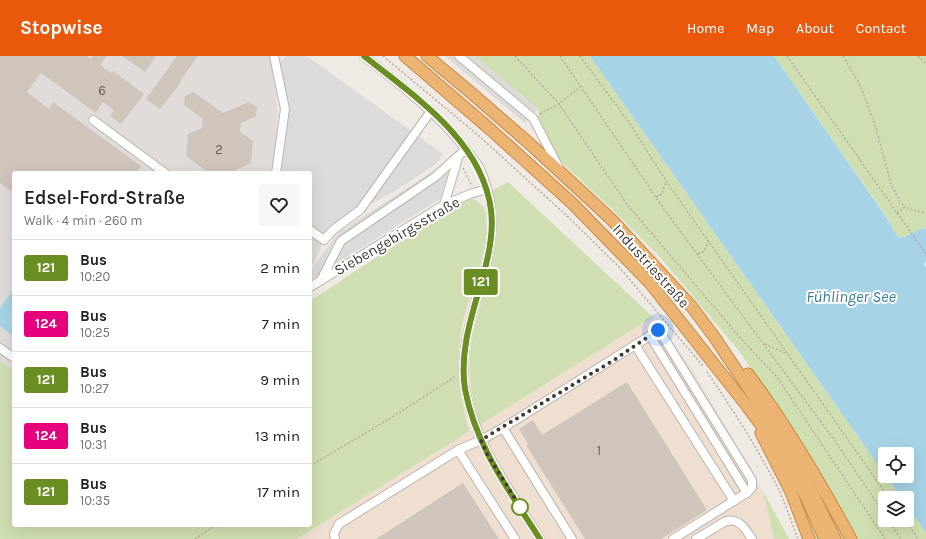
<!DOCTYPE html>
<meta charset="utf-8">
<style>
body{margin:0;font-family:Karla,sans-serif;background:#f6f6f6;color:#202124;height:100vh;display:flex;flex-direction:column;font-size:15px;white-space:nowrap}
*{box-sizing:border-box;margin:0}
p{font-size:13px;color:#757577}
.icon{flex:none;width:22px;height:22px;fill:none;stroke:currentColor;stroke-width:2;stroke-linecap:round;stroke-linejoin:round}
.map{position:relative;flex:1;overflow:hidden}
.sheet{position:absolute;left:12px;top:115px;width:300px;height:356px;display:flex;flex-direction:column;background:#fff;border-radius:4px;box-shadow:0 4px 16px #0002}
.sheet>*{flex:none}
.badge{padding:0 8px;border-radius:3px;font-size:14px;line-height:26px}
.fabs{position:absolute;left:878px;top:391px;display:grid;gap:8px}
.fabs a{display:grid;place-items:center;width:36px;height:36px;border-radius:4px;background:#fff;box-shadow:0 4px 16px #0002;font-size:20px}
.you{position:absolute;width:20px;height:20px;margin:-10px;border:3px solid #fff;border-radius:50%;background:#1a73e8;box-shadow:0 0 0 6px #1a73e833}
.map>.badge{position:absolute;translate:-50% -50%;box-shadow:0 0 0 2px #fff}
.round{display:grid;place-items:center;flex:none;width:42px;height:42px;border-radius:4px;background:#f6f6f6}
.head{display:flex;align-items:center;justify-content:space-between;height:68px;padding:0 12px}
h1{font-size:19px;font-weight:600;line-height:30px}
ul{padding:0;list-style:none}
li{display:flex;align-items:center;gap:12px;height:56px;padding:0 12px;border-top:1px solid #e0e0e0}
li div{flex:1}
li b{display:block;font-size:15px}
li em{font-style:normal}
li .badge{min-width:44px;font-weight:700;text-align:center}
header{display:flex;align-items:center;gap:24px;box-sizing:border-box;height:56px;padding:0 20px;background:#ea580c;color:#fff}
header strong{font-size:19px}
nav{display:flex;gap:22px;margin-inline-start:auto;font-size:14px}
.map>svg:first-child{display:block}
</style>
<header>
<strong>Stopwise</strong>
<nav><a>Home</a><a>Map</a><a>About</a><a>Contact</a></nav>
</header>
<div class="map">
<svg width="926" height="483" viewBox="0 0 926 483">
<rect width="100%" height="100%" fill="#efeae4"/>
<polygon fill="#efdfd1" points="653,261 691,311 763,435 774,483 297,483"/>
<polygon fill="#e1dcd9" points="0,0 276,0 274,12 278,61 273,105 269,117 14,117 14,435 0,444"/>
<g fill="#d0dfb1">
<polygon points="474,0 590,0 901,442 885,442 885,464 907,464 907,450 926,477 926,483 854,483 793,375 739,295 659,200 614,155 559,104 539,64 538,53"/>
<path d="M774 0H926V172C917 173 909 181 899 182L894 175 891 167Z"/>
<path d="M508 126 653 261 480 369C473 346 468 323 470 299 474 254 497 212 497 167 497 156 495 145 493 134Z"/>
<path d="M469 142 475 144 484 151C493 190 470 233 462 270 455 308 458 339 470 375L297 483H0V305L14 316V469H310V245L447 155Z"/>
<polygon points="771,355 846,483 838,483"/>
<polygon points="780,404 822,483 812,483"/>
<polygon points="763,435 787,479 789,483 774,483"/>
</g>
<g fill="#dddbd9">
<polygon points="287,0 307,0 443,98 437,107 395,135 360,154 324,184 313,209 310,207 310,117 276,117 284,60 275,9"/>
<polygon points="445,0 474,0 538,53 525,67"/>
<polygon points="445,107 449,113 440,143 310,224 310,215 338,177"/>
</g>
<g fill="#a6d4e6">
<path d="M590 0H774L891 168 894 175 899 182C909 181 916 173 926 172V205L924 208 926 212V477L907 450V442H901L886 420H907V398H885V419Z"/>
<polygon points="14,233 14,281 0,270 0,252"/>
</g>
<g fill="#cfc5bb">
<polygon points="0,0 87,0 91,3 93,0 107,0 100,9 111,17 113,15 144,38 121,68 110,60 114,54 103,46 96,57 41,17 27,36 49,53 53,46 141,110 136,117 14,117 14,137 0,127"/>
<polygon points="122,0 156,0 145,16"/>
<polygon points="177,0 198,0 180,25 181,26 160,53 146,43"/>
<polygon points="194,36 223,57 249,46 257,51 256,60 241,67 240,76 253,85 251,107 229,117 209,117 186,100 188,78 202,72 203,63 184,49 185,40"/>
<polygon points="627,326 707,454 661,483 585,483 526,389 528,388 519,373 533,364 542,379"/>
<polygon points="463,427 499,483 376,483"/>
</g>
<g fill="none" stroke-linecap="round" stroke-linejoin="round">
<defs>
<g id="minor">
<polyline points="274,0 285,53 276,117"/>
<path d="M364 0C399 28 436 55 464 91 469 98 475 104 479 111 485 124 490 140 491 154 494 176 489 199 483 220 473 256 459 294 465 332 475 389 511 435 540 483"/>
<polyline points="459,0 533,62 559,112"/>
<polyline points="93,64 165,117"/>
<polyline points="444,149 458,102"/>
<polyline points="310,174 324,184 333,174 360,154 431,55"/>
<polyline points="321,224 341,185 435,121 466,93"/>
<polyline points="310,231 444,149 470,138 487,133"/>
<polyline points="650,280 747,437"/>
<polyline points="635,289 734,445"/>
<polyline points="0,292 14,302"/>
<polyline points="503,372 659,274 752,424 752,431 748,436 673,483"/>
<polyline points="458,394 515,483"/>
<polyline points="335,483 334,478 339,468 458,394 481,384 503,372 572,483"/>
<path d="M696 483 726 465C740 462 745 473 752 483"/>
</g>
<g id="highway">
<polyline points="405,0 491,74 573,148 650,227 747,350 776,389 805,439 825,483"/>
<polyline points="427,0 469,35 531,89 612,164 692,251 715,282 788,392 813,438 835,483"/>
<path d="M748 318C787 370 820 426 851 483"/>
<polyline points="761,377 791,436 809,483"/>
</g>
</defs>
<use href="#minor" stroke="#bcb4ab" stroke-width="10"/>
<use href="#highway" stroke="#c98744" stroke-width="13"/>
<g stroke="#b9ab9b" stroke-width="1.5" stroke-dasharray="2 2" stroke-linecap="butt">
<polyline points="383,0 479,80 567,160 619,211 703,310"/>
<polyline points="515,0 559,48 626,147 742,284 777,321 885,483"/>
<polyline points="560,0 666,156 835,385 885,459"/>
<polyline points="580,0 628,65 666,125 889,442"/>
<polyline points="787,0 926,198"/>
<polyline points="843,0 860,29 875,69 891,128 900,146 905,151"/>
<polyline points="918,0 926,8"/>
<polyline points="540,58 559,48 581,30"/>
<polyline points="463,112 472,130"/>
<polyline points="656,141 662,138 666,125"/>
<polyline points="897,157 905,151 912,154 926,157"/>
<polyline points="698,198 703,196 709,185"/>
<polyline points="765,288 785,297"/>
<path d="M707 316C733 354 758 393 779 434 786 450 792 467 798 483"/>
<polyline points="310,410 394,360 456,320"/>
<polyline points="888,464 901,483"/>
<polyline points="905,464 918,483"/>
<polyline points="195,483 216,469"/>
</g>
<use href="#minor" stroke="#fff" stroke-width="8"/>
<use href="#highway" stroke="#ecb472" stroke-width="11"/>
</g>
<g fill="none" stroke-linecap="round" stroke-linejoin="round">
<defs>
<path id="line" d="M364 0C415 41 482 84 491 154 494 176 489 199 483 220 473 256 459 294 465 333 475 389 510 436 540 483"/>
</defs>
<use href="#line" stroke="#fff" stroke-width="9"/>
<use href="#line" stroke="#6b8e23" stroke-width="6"/>
<polyline stroke="#413a34" stroke-width="4" stroke-dasharray="0 7.2" points="520,451 521,452 487,398 481,384 614,304 658,274"/>
</g>
<circle fill="#fff" stroke="#6b8e23" stroke-width="2" cx="520" cy="451" r="8"/>
<g text-anchor="middle" dominant-baseline="central" stroke-width="4" stroke-linejoin="round" paint-order="stroke">
<g font-size="13" fill="#645d56">
<text x="102" y="34">6</text>
<text x="219" y="93">2</text>
<text x="599" y="394">1</text>
</g>
<g font-size="15" fill="#413a34" stroke="#fff">
<text transform="translate(397 180) rotate(-30)">Siebengebirgsstraße</text>
<text transform="translate(651 210) rotate(48)">Industriestraße</text>
</g>
<g font-size="16" font-style="italic" fill="#3a7b97" stroke="#fff">
<text x="851" y="240">Fühlinger See</text>
</g>
</g>
</svg>
<div class="fabs">
<a><svg class="icon" aria-label="locate" viewBox="0 0 24 24"><circle cx="12" cy="12" r="6"/><path d="M12 2v4M12 18v4M2 12h4M18 12h4"/></svg></a>
<a><svg class="icon" aria-label="layers" viewBox="0 0 24 24"><path d="M12 4l9 5-9 5-9-5zM3 14l9 5 9-5"/></svg></a>
</div>
<div class="you" style="left:658px;top:274px"></div>
<b class="badge" style="left:481px;top:226px;background:#6b8e23;color:#fff">121</b>
<section class="sheet">
<div class="head"><div><h1>Edsel-Ford-Straße</h1><p>Walk · 4 min · 260 m</p></div><a class="round"><svg class="icon" aria-label="heart" viewBox="0 0 24 24"><path d="M12 20l-8-8c-3-5 5-10 8-4 3-6 11-1 8 4z"/></svg></a></div>
<ul>
<li><span class="badge" style="background:#6b8e23;color:#fff">121</span><div><b>Bus</b><p>10:20</p></div><em>2 min</em></li>
<li><span class="badge" style="background:#e6007e;color:#fff">124</span><div><b>Bus</b><p>10:25</p></div><em>7 min</em></li>
<li><span class="badge" style="background:#6b8e23;color:#fff">121</span><div><b>Bus</b><p>10:27</p></div><em>9 min</em></li>
<li><span class="badge" style="background:#e6007e;color:#fff">124</span><div><b>Bus</b><p>10:31</p></div><em>13 min</em></li>
<li><span class="badge" style="background:#6b8e23;color:#fff">121</span><div><b>Bus</b><p>10:35</p></div><em>17 min</em></li>
</ul>
</section>
</div>
